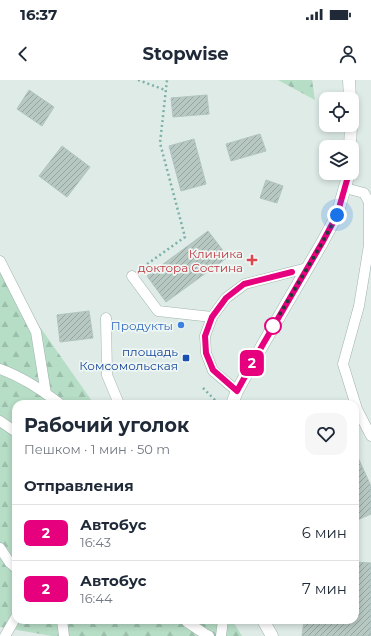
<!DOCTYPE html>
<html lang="ru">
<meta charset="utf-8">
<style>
body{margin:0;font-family:Montserrat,sans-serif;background:#f6f6f7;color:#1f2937;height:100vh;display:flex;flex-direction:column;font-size:15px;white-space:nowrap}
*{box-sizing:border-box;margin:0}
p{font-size:13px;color:#747a83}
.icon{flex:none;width:22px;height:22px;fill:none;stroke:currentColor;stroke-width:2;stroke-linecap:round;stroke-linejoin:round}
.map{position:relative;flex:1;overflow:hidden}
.drawer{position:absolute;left:12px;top:320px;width:347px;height:224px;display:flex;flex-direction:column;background:#fff;border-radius:12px;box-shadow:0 2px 6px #0003}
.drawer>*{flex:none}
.badge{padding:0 8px;border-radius:6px;font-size:14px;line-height:26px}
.buttons{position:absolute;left:319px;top:12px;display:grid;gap:8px}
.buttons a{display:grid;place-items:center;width:40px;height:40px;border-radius:8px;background:#fff;box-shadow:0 2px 6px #0003;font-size:20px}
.you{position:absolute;width:20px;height:20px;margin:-10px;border:3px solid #fff;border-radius:50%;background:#1a73e8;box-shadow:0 0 0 6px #1a73e833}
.map>.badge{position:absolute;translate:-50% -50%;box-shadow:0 0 0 2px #fff}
h2{padding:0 12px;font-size:15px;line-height:36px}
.round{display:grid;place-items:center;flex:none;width:42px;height:42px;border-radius:12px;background:#f6f6f7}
.summary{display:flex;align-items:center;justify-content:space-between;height:68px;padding:0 12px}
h1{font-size:19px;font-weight:700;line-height:30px}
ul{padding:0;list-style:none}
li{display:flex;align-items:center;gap:12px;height:56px;padding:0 12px;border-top:1px solid #e0e1e3}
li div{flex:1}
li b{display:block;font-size:15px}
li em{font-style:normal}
li .badge{min-width:44px;font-weight:700;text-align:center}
.status{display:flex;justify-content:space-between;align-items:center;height:28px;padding:0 20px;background:#fff;direction:ltr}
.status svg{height:11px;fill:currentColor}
header{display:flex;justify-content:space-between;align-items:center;height:52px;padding:0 12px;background:#fff;font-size:18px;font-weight:700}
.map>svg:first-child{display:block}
</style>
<div class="status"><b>16:37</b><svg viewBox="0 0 49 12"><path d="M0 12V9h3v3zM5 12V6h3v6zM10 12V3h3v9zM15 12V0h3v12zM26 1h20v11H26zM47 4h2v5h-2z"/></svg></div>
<header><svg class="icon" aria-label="back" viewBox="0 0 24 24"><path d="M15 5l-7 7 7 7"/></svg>Stopwise<svg class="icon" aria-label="person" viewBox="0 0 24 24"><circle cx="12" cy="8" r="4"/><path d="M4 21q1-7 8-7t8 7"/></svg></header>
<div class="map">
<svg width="371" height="556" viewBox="0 0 371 556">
<defs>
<pattern id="forest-firs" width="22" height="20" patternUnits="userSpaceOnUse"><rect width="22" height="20" fill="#b6ddc6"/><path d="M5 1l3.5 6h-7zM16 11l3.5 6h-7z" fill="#9cbfab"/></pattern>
<pattern id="building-hatch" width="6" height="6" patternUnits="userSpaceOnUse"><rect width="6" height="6" fill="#b7c8c3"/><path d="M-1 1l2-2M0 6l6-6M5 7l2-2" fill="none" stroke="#94a49f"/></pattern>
</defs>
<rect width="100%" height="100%" fill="#deebe7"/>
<g fill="url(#forest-firs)">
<polygon points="278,0 312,0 315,20"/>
<polygon points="0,190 94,324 16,324 16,540 232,540 242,556 52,556 0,547"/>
</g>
<g fill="url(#building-hatch)" stroke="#b1c4bf">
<polygon points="29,10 54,27 42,46 17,29"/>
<polygon points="207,15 209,34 173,37 171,18"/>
<polygon points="260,54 266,71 231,81 226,64"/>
<polygon points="194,59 206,104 181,111 169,66"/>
<polygon points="62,66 90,87 67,117 39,96"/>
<polygon points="266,100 283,106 277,123 260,118"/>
<polygon points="208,151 228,177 166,222 147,196"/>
<polygon points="89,231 93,258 60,262 57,235"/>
<polygon points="355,371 371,406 371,434 355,441"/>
<polygon points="355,482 371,483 371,556 302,556 304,540 355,540"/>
</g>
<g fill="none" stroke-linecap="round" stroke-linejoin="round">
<defs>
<g id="service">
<polyline points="345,108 364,113 369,122 369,165 359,226 343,284 357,329 371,356"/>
<polyline points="0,181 36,252 46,314"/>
<polyline points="132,196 158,231 212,237"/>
<polyline points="106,238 107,295 119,324"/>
<path d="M0 289C22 297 42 310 60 324"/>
<polyline points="237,311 213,291 206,273 205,256 212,237 226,218 245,204 307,188"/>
<polyline points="0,341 16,352"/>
<polyline points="0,468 10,483 16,488"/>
<polyline points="62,540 64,556"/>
<polyline points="186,540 187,542 205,554 209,556"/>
<polyline points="5,556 16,537"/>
<polyline points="221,556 223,540"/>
</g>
<g id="secondary">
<polyline points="349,0 350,19"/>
<polyline points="350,67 351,45"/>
<polyline points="232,324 237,311 262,266 322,163 337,135 349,93"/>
<polyline points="263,540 272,556"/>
</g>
</defs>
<use href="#service" stroke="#a1b3af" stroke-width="11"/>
<use href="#secondary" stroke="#9db7b1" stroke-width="13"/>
<g stroke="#7db0a7" stroke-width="2.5" stroke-dasharray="2 3" stroke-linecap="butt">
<polyline points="138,0 165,10"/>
<polyline points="143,187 185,157 160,63 167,0"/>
<polyline points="203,308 217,322"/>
</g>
<use href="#service" stroke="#fff" stroke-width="10"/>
<use href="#secondary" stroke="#fff" stroke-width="12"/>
</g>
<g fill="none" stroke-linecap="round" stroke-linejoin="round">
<defs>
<polyline id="line" points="292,192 244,204 226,218 212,237 205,256 206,273 213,290 237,311 262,266 322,163 337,135 349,93"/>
</defs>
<use href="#line" stroke="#fff" stroke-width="9"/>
<use href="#line" stroke="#e6007e" stroke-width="6"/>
<polyline stroke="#1f3b38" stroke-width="4" stroke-dasharray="0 7.2" points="273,246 322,163 337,135"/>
</g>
<path fill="#e0444e" stroke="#eff7f4" stroke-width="1.5" d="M250 174h4v4h4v4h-4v4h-4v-4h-4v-4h4z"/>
<circle fill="#3f7fe0" stroke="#eff7f4" stroke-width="1.5" cx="181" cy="245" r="4"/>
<circle fill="#fff" stroke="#e6007e" stroke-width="2" cx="273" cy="246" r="8"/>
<rect fill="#1a4fb4" stroke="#eff7f4" stroke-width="1.5" x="182" y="274" width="8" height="8" rx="2"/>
<g text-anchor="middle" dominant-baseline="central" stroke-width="3.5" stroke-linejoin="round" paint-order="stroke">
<g font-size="12" fill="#be3a42" stroke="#eff7f4" text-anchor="end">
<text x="243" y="173">Клиника<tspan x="243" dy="14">доктора Состина</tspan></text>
</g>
<g font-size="12" fill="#366cbe" stroke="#eff7f4" text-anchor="end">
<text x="173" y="245">Продукты</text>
</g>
<g font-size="12" fill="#164399" stroke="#eff7f4" text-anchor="end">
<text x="178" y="271">площадь<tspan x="178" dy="14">Комсомольская</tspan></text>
</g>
</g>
</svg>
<div class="buttons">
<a><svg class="icon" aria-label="locate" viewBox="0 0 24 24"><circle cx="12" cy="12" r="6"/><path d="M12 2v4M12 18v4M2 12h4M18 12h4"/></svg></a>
<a><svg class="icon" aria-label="layers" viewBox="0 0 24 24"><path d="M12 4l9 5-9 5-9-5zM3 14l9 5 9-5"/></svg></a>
</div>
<div class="you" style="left:337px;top:135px"></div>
<b class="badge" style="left:252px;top:283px;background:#e6007e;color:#fff">2</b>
<section class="drawer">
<div class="summary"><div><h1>Рабочий уголок</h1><p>Пешком · 1 мин · 50 m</p></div><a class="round"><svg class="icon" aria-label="heart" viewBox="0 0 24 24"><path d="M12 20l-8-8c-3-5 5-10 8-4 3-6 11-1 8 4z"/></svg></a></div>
<h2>Отправления</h2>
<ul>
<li><span class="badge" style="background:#e6007e;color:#fff">2</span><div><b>Автобус</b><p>16:43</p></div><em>6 мин</em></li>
<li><span class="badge" style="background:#e6007e;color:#fff">2</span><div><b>Автобус</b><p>16:44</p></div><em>7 мин</em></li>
</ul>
</section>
</div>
